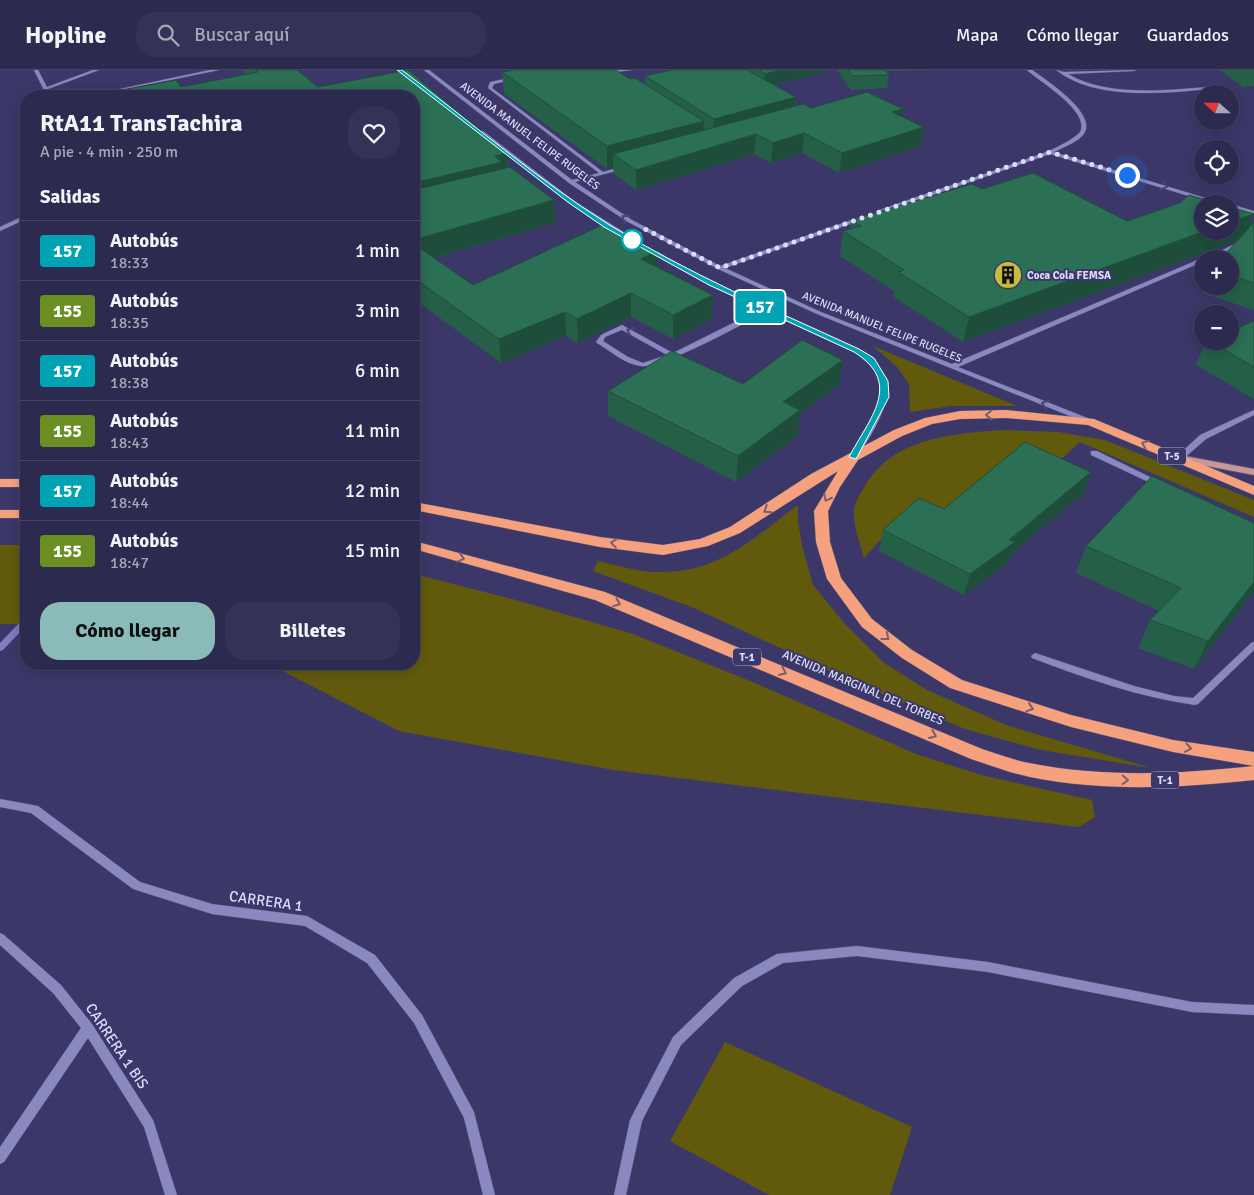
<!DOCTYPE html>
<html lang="es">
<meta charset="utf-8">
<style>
body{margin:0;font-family:Signika,sans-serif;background:#343256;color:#f1f3f6;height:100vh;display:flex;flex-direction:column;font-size:19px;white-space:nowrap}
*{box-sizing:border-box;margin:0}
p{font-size:16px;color:#a6a7b7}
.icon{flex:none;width:28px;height:28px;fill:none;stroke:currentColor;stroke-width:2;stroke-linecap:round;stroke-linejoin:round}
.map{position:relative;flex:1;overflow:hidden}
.panel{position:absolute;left:20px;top:20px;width:400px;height:580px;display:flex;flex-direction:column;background:#2c2a4f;border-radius:20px;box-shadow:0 2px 12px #0003,0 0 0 1px #484666}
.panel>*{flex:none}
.badge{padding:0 10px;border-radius:4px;font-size:18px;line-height:32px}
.needle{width:32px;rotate:291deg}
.fabs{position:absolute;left:1194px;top:15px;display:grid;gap:10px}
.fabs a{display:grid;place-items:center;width:45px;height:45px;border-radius:50%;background:#2c2a4f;box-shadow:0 2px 12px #0003,0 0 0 1px #484666;font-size:25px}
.you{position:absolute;width:25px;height:25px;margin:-12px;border:4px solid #fff;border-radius:50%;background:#1a73e8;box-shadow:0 0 0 8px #1a73e833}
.map>.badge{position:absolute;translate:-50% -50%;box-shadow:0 0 0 2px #fff}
h2{padding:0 20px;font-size:19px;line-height:45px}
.round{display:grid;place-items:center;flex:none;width:52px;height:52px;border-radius:20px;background:#343256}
.summary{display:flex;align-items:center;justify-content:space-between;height:85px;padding:0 20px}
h1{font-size:24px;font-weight:700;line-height:38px}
.primary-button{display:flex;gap:10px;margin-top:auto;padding:10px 20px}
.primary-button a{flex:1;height:58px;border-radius:20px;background:#8bbbb9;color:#111;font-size:20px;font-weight:700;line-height:58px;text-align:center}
.primary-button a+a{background:#343256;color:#f1f3f6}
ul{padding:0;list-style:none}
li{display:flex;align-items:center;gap:15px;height:60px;padding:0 20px;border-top:1px solid #484666}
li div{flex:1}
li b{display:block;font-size:19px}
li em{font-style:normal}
li .badge{min-width:55px;font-weight:700;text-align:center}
header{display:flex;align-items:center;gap:30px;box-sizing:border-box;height:70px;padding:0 25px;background:#2c2a4f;border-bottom:1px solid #484666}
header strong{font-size:24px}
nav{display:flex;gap:28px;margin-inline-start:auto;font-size:18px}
.search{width:350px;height:45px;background:#343256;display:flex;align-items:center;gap:12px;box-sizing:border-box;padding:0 18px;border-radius:20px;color:#a6a7b7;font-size:19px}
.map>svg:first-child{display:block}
</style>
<header>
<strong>Hopline</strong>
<div class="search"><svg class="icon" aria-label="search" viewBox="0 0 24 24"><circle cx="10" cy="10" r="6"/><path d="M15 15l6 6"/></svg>Buscar aquí</div>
<nav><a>Mapa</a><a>Cómo llegar</a><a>Guardados</a></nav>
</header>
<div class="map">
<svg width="1254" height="1125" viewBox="0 0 1254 1125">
<rect width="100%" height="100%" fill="#3b3869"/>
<g fill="#615a0d">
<polygon points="873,276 1017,336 951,336 910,342 909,314 897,297"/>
<path d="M1001 360 1059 362 1105 370 1254 430V447L1080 372 1050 399 938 447 912 435 864 488C860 472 851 452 855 435 856 430 861 423 864 418 891 368 951 364 1001 360Z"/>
<path d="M798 435V451L802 476 813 515 845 554 884 593 927 620 1006 655 1151 698 1041 680 965 659 856 613 694 538 593 501 598 491C616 495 636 501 655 502 718 504 751 470 798 435Z"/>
<rect x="0" y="475" width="26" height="79"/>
<polygon points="414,504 516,530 633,564 755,613 916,684 981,705 1092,730 1095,747 1079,757 614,700 399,661 269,594 414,594"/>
<polygon points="725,972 912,1057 890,1125 769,1125 670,1071"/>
</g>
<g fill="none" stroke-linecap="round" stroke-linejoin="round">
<polygon fill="#817dbe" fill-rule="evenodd" points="26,548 26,556 3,580 0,581 0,573 23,549"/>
<defs>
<g id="minor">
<polygon points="34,0 38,0 47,17 93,0 99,0 48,19 51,26 47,26"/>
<polygon points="210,0 219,0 122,20 120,19"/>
<polygon points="424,0 429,0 572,110 599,103 488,18 490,12 515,7 515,9 494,14 492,18 603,102 624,96 627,98 575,112 632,150 720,196 860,147 864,147 864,149 725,198 821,242 952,294 1200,189 1203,189 1252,166 1254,165 1254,169 1211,189 1202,189 1202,192 958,297 1090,349 1090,353 1087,353 817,244 718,199 628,152 569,113"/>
<polygon points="615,0 632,0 608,3 606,2"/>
<path d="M1027 0H1032C1046 10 1102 46 1082 66 1077 72 1062 78 1054 82L1225 134H1215L1050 84 881 143H877V141C933 121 991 103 1046 82 1054 79 1079 67 1081 60 1087 39 1040 12 1027 0Z"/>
<path d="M1056 0 1064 2 1136 0 1134 1 1068 4C1110 29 1175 19 1222 16L1224 17 1222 18C1172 22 1098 33 1056 0Z"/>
<polygon points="479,61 483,61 574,131 638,171 638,173 634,173 570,133 479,63"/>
<polygon points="1230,134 1254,141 1254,145 1230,138"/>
<polygon points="26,145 26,149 0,161 0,157"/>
<path d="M647 176 713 213 859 280C869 287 878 293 883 304 897 329 869 368 856 389H853L849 387 874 344 879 331 880 318 878 305 870 295 855 282 766 242C744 253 660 300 641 296 624 294 611 281 597 273L596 272 601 265 622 255 673 283 761 239 709 215 645 179 644 178ZM622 260 667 285 643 293 628 287 603 271 605 267Z"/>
<polygon points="1254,340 1254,345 1206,369 1182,390 1176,390 1175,388 1200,365"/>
<polygon points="1091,381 1097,381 1162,413 1161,415 1155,415 1091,385"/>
<path d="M1254 572V580L1198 634 1195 635C1138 627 1085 608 1032 588L1031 586 1035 583 1134 616 1174 626 1193 628 1251 573Z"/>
<polygon points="0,729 38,736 140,812 212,834 307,846 375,885 422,945 474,1042 495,1125 483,1125 464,1048 414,953 367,893 305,856 212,844 133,819 31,743 0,737"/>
<polygon points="0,863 4,865 61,915 92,954 153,1050 177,1125 165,1125 144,1057 88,968 4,1092 0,1094 0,1077 81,958 53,923 0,875"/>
<polygon points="857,876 988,892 1192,932 1254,935 1254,945 1192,942 988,902 857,886 783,893 742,916 681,975 642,1051 626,1125 614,1125 630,1050 673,967 734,908 777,884"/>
</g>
<polygon id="major" points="1179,385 1254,399 1254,405 1175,390 1175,386"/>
<g id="highway">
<polygon points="1006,340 1094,349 1254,416 1254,425 1088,355 1006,348 960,349 932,354 902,366 858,390 840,417 828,441 830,472 841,508 872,549 912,580 962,610 1071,645 1173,670 1254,682 1254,696 1173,682 1071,657 950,618 902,588 862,557 827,509 816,472 814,441 838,401 740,463 708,476 663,485 600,477 414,440 414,432 600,467 663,475 700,469 730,457 811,404 894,360 925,348 960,341"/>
<rect x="0" y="409" width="26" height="8"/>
<rect x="0" y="440" width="26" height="8"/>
<path d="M414 471 605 522 982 679C998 684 1013 690 1029 693 1104 708 1179 704 1254 696V710C1179 718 1104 722 1030 707 1010 703 990 695 971 689L595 530 414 479Z"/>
</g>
</defs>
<use href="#minor" stroke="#56537d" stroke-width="1"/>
<use href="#major" stroke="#56537d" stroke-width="2"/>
<use href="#highway" stroke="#56537d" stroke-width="1"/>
<use href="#minor" fill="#8989c0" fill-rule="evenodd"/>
<use href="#major" fill="#ca9798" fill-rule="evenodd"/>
<use href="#highway" fill="#f5a17d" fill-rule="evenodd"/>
</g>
<g fill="#255f48">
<polygon points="242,0 297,0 318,17 408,0 507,83 508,98 510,97 554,130 555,153 433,188 473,215 602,155 657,181 657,197 713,225 711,249 673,269 631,247 578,273 566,266 501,293 414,229 414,26 107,26 106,23 176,10 181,17 246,4"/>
<polygon points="671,0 833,0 774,15 796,27 796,36 811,38 902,47 924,57 921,76 839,103 802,83 771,93 754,84 636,120 614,104 613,97 607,99 504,24 502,2 630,9 645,14 645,6"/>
<polygon points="837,0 934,0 886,1 889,5 887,18 851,20"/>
<polygon points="1220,0 1254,0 1254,16 1243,17"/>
<polygon points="982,119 1127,151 1254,144 1247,160 1254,152 1254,240 1202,223 1204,216 1230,216 1230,189 1238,170 963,272 894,227 894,221 840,186 843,161 850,159 851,150"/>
<polygon points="1254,251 1254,329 1196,295 1206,271 1230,271"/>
<polygon points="743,314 839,315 800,343 797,366 736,412 608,346 608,321"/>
<polygon points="1084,423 1011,484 1008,493 964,525 879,481 883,460 944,439"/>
<polygon points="1086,476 1254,521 1194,599 1138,578 1150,550 1159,541 1076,503"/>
</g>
<g fill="#1e4e3b">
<polygon points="780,0 833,0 764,17 765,4"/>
<polygon points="796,27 794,49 713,71 714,49"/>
<polygon points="903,39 900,58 892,42"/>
<polygon points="704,51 703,73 613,84 613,97 607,99 607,76"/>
<polygon points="924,57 921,76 839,103 842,83"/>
<polygon points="804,63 802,83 771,93 773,73"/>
<polygon points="756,64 754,84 636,120 636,100"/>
<polygon points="507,83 508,105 414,136 414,113 495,86"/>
<polygon points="554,130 555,153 414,193 414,170"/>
<polygon points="1254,144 1244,168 963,272 969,247 1205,161 1230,161 1230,152"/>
<polygon points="657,181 657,204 641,189"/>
<polygon points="631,223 631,247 578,273 577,249"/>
<polygon points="713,225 711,249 673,269 673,245"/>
<polygon points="565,242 566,266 501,293 499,269"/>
<polygon points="843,290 839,315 800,343 797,366 736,412 738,386 783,332"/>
<polygon points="1091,402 1084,423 1011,484 1008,493 964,525 970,504"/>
<polygon points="1254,512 1254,521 1194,599 1208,571"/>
</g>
<g fill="#2b6f54" stroke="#1e4e3b">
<polygon points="256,0 297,0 318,17 408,0 507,83 495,86 502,92 414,113 414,26 108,26 106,23 176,10 181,17 258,2"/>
<polygon points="514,0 616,0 630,9 635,8 704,51 607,76 502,2"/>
<polygon points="671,0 747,0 796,27 714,49 645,6"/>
<polygon points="758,0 780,0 765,4"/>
<polygon points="848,0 885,0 889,5 852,6"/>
<polygon points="867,22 903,39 892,42 924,57 842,83 804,63 773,73 756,64 636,100 613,84 803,34 811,38"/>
<polygon points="510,97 554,130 414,170 414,120"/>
<polygon points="1033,103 1127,151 1180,133 1189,125 1220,134 1202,134 1202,161 1205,161 969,247 898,202 904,200 843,161 861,156 851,150 972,114 982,119"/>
<polygon points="1230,137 1254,144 1230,152"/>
<polygon points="1254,152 1254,213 1230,205 1230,189 1221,189"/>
<polygon points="602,155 657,181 641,189 713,225 673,245 631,223 577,249 565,242 499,269 414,208 414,174 473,215"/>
<polygon points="1254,251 1254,297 1209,271 1230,271 1230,261"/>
<polygon points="802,270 843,290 783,332 800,340 738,386 608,321 672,281 743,314"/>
<polygon points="1025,372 1091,402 1009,470 1015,472 970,504 883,460 919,428 944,439"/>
<polygon points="1152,406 1254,453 1254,512 1208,571 1150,550 1181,518 1086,476"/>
</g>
<defs><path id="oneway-chevron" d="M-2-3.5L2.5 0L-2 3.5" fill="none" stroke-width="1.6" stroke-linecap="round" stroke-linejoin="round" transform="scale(1.25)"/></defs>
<g stroke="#474476">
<use href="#oneway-chevron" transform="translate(1164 116) rotate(17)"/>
<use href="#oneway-chevron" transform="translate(625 148) rotate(-147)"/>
<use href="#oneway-chevron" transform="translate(630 261) rotate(-156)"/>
<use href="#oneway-chevron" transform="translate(1045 334) rotate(-158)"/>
</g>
<g stroke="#7c5d70">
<use href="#oneway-chevron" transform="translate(989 345) rotate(179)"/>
<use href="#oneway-chevron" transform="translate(1145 374) rotate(-158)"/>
<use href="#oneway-chevron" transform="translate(827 428) rotate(117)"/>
<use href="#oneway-chevron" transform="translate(767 440) rotate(147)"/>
<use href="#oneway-chevron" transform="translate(614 473) rotate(-173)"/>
<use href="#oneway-chevron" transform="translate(461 488) rotate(15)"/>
<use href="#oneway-chevron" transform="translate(617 533) rotate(22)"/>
<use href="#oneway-chevron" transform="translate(886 567) rotate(38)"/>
<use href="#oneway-chevron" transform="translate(783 602) rotate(23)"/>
<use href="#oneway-chevron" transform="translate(1030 638) rotate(18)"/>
<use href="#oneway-chevron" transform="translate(933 665) rotate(23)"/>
<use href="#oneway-chevron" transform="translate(1188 678) rotate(10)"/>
<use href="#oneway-chevron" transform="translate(1125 710) rotate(3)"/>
</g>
<path fill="#00a3b4" stroke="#fff" d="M397 0H402C468 50 537 109 608 154 687 203 774 240 859 279L874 288 888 311 889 327 856 389 849 387C869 349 904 313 854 282L709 215 604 157 569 133Z"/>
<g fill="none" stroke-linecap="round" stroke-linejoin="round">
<polyline stroke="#dbdcfa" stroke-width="5" stroke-dasharray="0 9" points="632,170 645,159 720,198 1050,82 1127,105"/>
</g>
<defs>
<symbol id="building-disc" viewBox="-11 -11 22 22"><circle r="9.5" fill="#c7bb3b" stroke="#3b3869"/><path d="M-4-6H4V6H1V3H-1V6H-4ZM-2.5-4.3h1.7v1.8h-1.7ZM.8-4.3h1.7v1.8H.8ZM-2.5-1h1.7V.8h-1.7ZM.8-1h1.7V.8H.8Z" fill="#111"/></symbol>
</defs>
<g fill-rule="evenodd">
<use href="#building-disc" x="992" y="189" width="32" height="32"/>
</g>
<circle fill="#fff" stroke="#00a3b4" stroke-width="2.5" cx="632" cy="170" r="10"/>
<g text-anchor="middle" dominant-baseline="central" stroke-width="4" stroke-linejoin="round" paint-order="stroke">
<g font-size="11" fill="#dbdcfa" stroke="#3b3869">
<text transform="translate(530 66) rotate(37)">AVENIDA MANUEL FELIPE RUGELES</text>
<text transform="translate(882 257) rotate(22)">AVENIDA MANUEL FELIPE RUGELES</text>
</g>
<g font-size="11" font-weight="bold" fill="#dbdcfa" stroke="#3b3869" text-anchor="start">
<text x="1027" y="205">Coca Cola FEMSA</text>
</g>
<g fill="#3b3869" stroke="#ababce" stroke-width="1">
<rect x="1158" y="377.5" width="28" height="17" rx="4"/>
<rect x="733" y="578.5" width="28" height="17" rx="4"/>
<rect x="1151" y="701.5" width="28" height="17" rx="4"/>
</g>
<g font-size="11" font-weight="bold" fill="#dbdcfa">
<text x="1172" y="386">T-5</text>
<text x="747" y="587">T-1</text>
<text x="1165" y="710">T-1</text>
</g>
<g font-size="12" fill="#dbdcfa" stroke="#3b3869">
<text transform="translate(863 618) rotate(23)">AVENIDA MARGINAL DEL TORBES</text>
</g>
<g font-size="15" fill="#dbdcfa" stroke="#3b3869">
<text transform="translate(266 831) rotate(8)">CARRERA 1</text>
<text transform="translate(117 976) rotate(56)">CARRERA 1 BIS</text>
</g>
</g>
</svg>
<div class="fabs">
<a><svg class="needle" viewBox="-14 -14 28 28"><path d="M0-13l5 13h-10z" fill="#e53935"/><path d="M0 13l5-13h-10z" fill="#a6a7b7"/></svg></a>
<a><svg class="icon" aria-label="locate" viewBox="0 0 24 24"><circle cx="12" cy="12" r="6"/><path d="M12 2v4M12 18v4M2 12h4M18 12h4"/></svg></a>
<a><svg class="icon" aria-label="layers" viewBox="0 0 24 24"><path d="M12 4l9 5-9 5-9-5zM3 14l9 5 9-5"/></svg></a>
<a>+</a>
<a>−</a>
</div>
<div class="you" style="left:1127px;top:105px"></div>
<b class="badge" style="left:760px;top:237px;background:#00a3b4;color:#fff">157</b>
<section class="panel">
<div class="summary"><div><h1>RtA11 TransTachira</h1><p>A pie · 4 min · 250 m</p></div><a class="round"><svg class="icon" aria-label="heart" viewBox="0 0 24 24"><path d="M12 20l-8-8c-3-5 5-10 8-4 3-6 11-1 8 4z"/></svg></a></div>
<h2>Salidas</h2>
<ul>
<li><span class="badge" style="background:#00a3b4;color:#fff">157</span><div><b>Autobús</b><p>18:33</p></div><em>1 min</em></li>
<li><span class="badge" style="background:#6b8e23;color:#fff">155</span><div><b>Autobús</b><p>18:35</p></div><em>3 min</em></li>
<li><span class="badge" style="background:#00a3b4;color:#fff">157</span><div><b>Autobús</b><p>18:38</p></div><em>6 min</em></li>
<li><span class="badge" style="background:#6b8e23;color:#fff">155</span><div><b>Autobús</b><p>18:43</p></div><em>11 min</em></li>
<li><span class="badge" style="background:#00a3b4;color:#fff">157</span><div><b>Autobús</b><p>18:44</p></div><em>12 min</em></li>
<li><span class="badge" style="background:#6b8e23;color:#fff">155</span><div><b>Autobús</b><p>18:47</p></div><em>15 min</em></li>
</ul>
<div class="primary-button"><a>Cómo llegar</a><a>Billetes</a></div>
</section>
</div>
